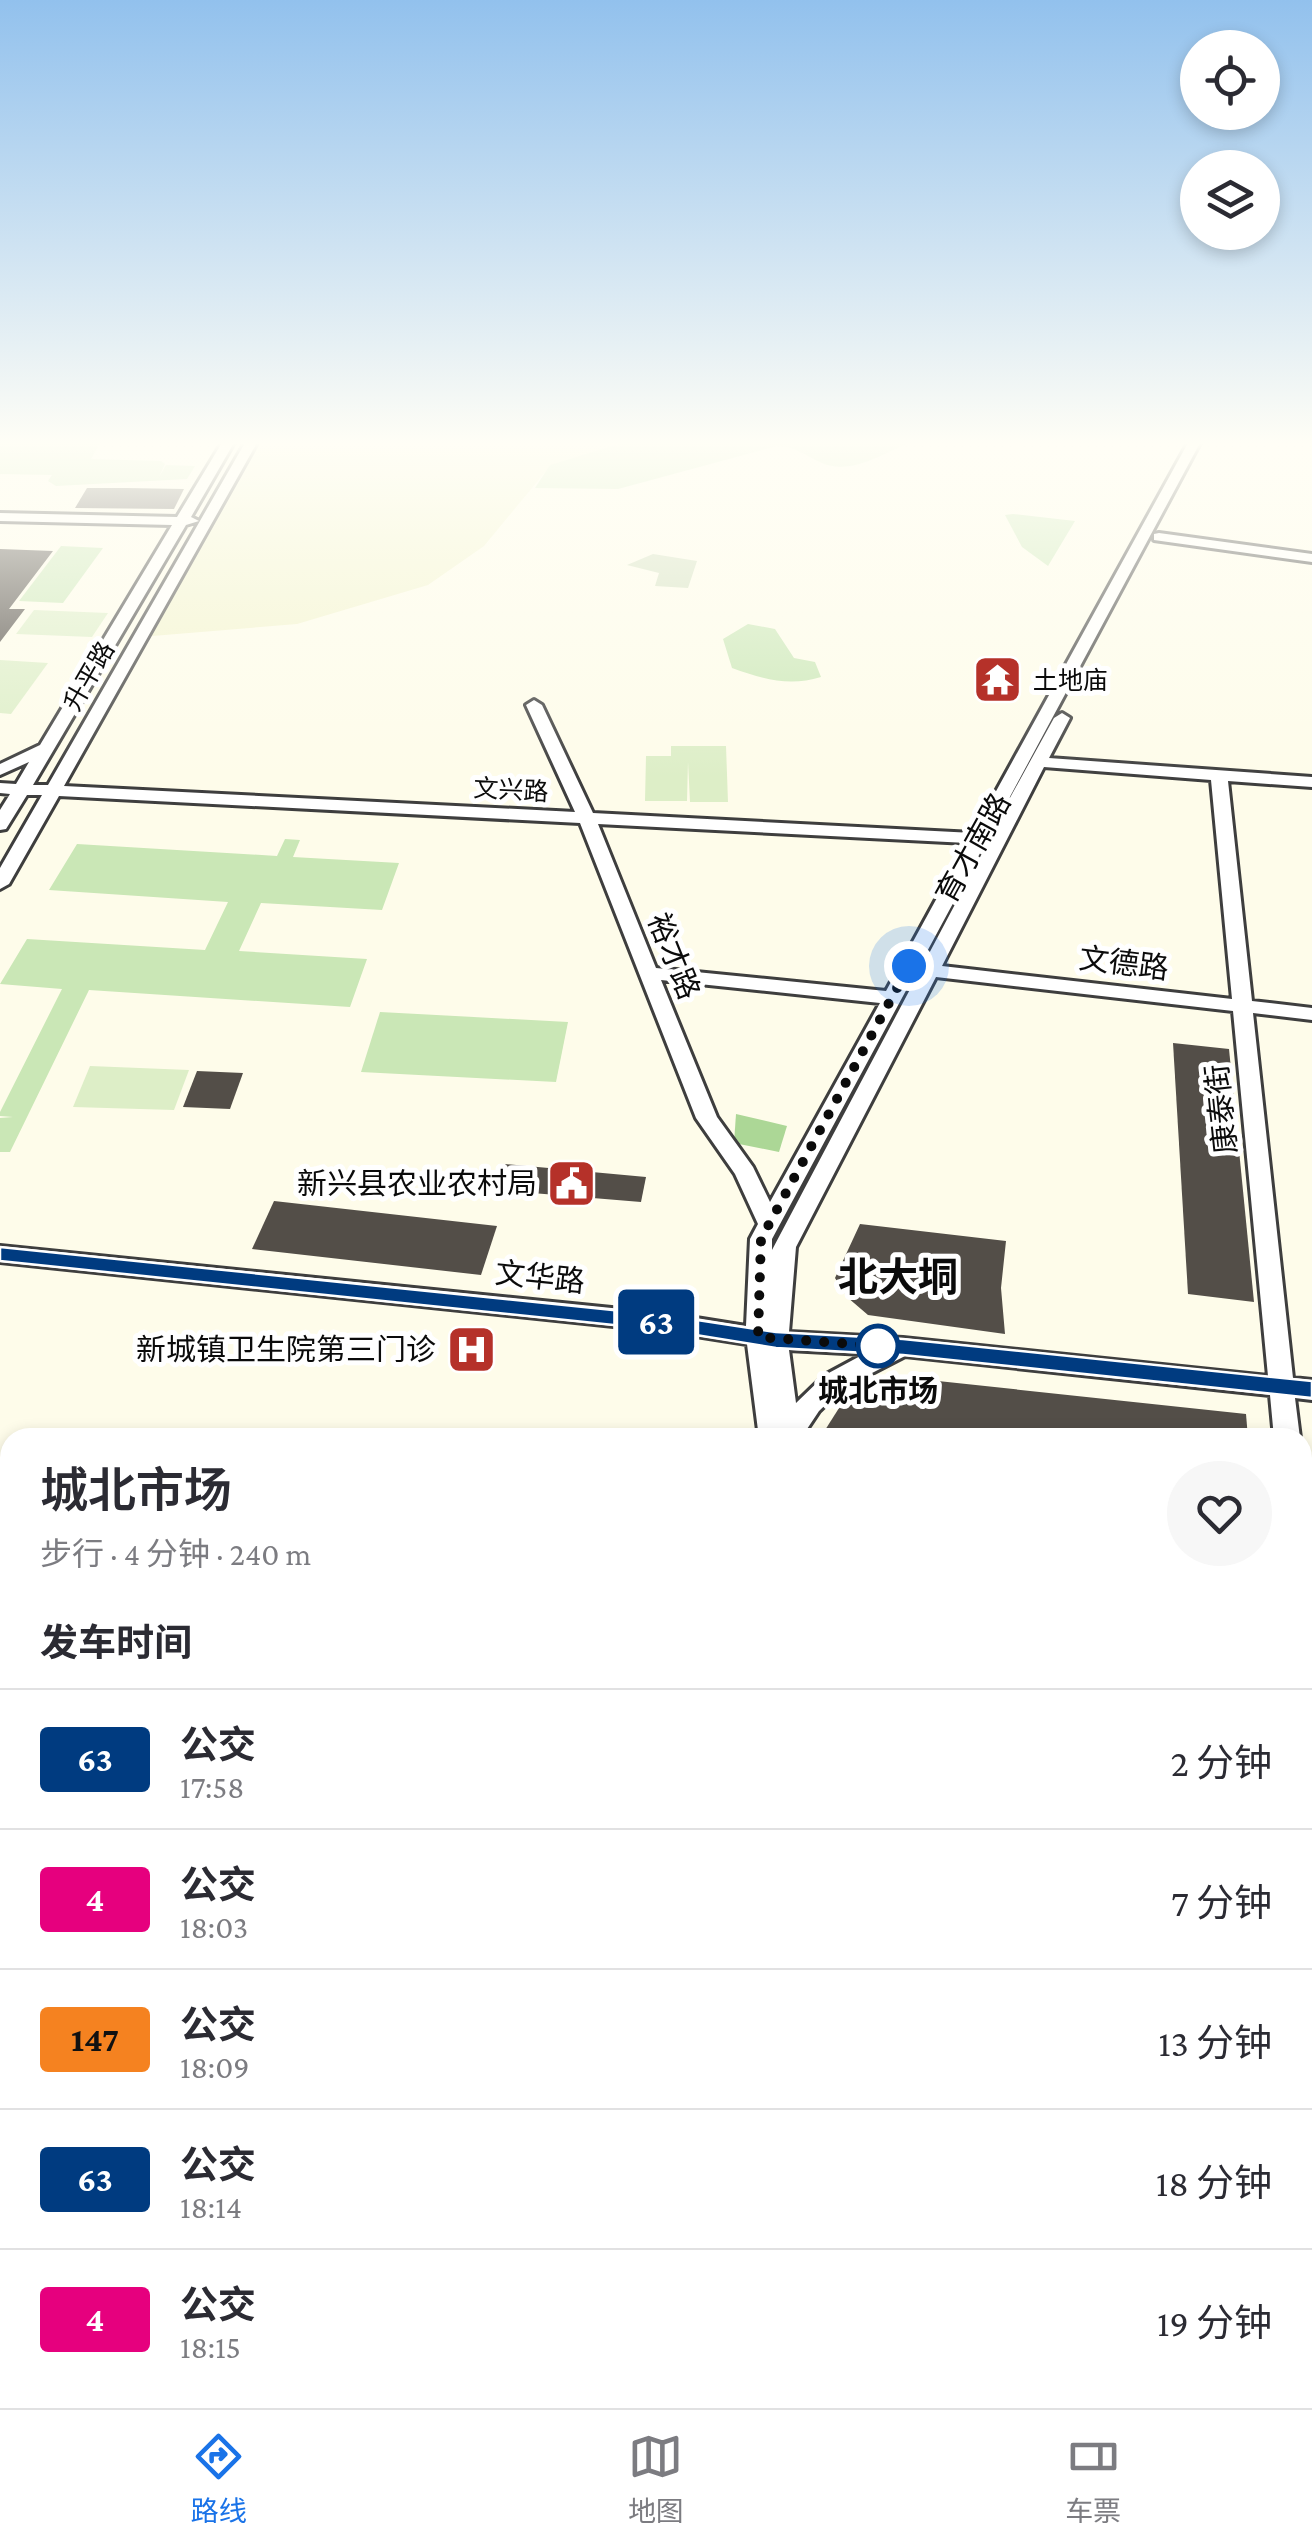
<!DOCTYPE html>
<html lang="zh">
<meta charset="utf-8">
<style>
body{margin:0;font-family:"Crimson Pro","Noto Sans SC",serif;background:#f7f7f7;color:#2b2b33;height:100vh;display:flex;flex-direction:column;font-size:38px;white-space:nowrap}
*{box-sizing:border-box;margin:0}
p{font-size:32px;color:#7c7c81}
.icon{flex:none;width:55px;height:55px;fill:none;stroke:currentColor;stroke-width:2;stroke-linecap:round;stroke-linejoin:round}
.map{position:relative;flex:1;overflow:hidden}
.side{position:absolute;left:0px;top:1428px;width:1312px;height:982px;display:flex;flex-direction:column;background:#fff;border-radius:30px 30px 0 0;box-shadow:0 5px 15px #0003}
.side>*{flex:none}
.badge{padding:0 20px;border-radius:8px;font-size:35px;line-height:65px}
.fabs{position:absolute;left:1180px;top:30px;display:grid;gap:20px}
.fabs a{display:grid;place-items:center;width:100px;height:100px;border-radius:50%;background:#fff;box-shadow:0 5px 15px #0003;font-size:50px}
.you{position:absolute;width:50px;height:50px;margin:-25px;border:8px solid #fff;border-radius:50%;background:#1a73e8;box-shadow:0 0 0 15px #1a73e833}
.map>.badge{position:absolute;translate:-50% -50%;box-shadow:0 0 0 5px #fff}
h2{padding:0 40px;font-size:38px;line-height:90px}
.round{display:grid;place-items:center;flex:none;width:105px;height:105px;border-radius:52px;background:#f7f7f7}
.overview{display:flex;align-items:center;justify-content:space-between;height:170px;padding:0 40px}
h1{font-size:48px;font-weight:600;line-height:75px}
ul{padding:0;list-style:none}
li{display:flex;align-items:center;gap:30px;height:140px;padding:0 40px;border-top:2px solid #e1e1e2}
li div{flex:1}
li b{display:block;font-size:38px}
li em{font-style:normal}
li .badge{min-width:110px;font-weight:700;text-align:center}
.tab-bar{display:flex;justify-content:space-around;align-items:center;height:140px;border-top:2px solid #e1e1e2;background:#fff;font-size:28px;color:#7c7c81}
.tab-bar a{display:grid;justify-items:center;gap:5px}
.tab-bar .active{color:#1a73e8}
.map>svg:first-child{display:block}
</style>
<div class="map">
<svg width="1312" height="2408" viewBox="0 0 1312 2408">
<rect width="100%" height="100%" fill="#fefcea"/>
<polygon fill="#f2f3cc" points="260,441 628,441 551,465 484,546 428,585 297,624 140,637 205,522"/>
<g fill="#cae7b6">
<polygon points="0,441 101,441 91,459 161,461 165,464 159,477 166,465 195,466 187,479 56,486 48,481 52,475 0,474"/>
<path d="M628 441H913C886 452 851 476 822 463 806 456 795 446 777 446L618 489 535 488 550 465Z"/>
<polygon points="1013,514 1075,521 1048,566 1022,547 1005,515"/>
<polygon points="61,546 103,548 63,603 19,601"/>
<path d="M748 624 775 629 794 658 815 662 821 677C789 687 763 679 732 668L723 639Z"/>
<polygon points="285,839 300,840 293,857 399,863 382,910 261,903 239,951 367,959 350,1007 89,990 10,1152 0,1152 0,1118 13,1117 0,1116 0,1112 62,989 0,984 27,939 205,950 228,902 49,890 77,844 277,856"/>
<polygon points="380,1012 568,1022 556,1082 361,1072"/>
</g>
<polygon fill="#acd796" points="736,1114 787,1126 779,1152 734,1143"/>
<polygon fill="#d0debd" points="653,554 697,561 688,588 655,586 659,573 627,565"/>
<g fill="#ddeec7">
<polygon points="34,610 108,613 92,637 16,634"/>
<polygon points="0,660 48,663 11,714 0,713"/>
<polygon points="671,746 726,746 728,802 690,802 688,762 687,801 645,801 646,756 671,756"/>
<polygon points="90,1066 189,1070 174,1110 73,1107"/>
</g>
<g fill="#534e48">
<polygon points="87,488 126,488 184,489 174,509 75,508"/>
<polygon points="0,549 53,551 9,609 25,609 0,642"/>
<polygon points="1173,1043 1229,1049 1254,1302 1188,1294"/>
<polygon points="197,1071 243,1073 230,1109 183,1107"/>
<polygon points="504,1164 646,1177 641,1202 497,1190"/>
<polygon points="274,1201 497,1226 481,1275 252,1249"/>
<polygon points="860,1224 1006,1241 1001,1288 1005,1334 868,1315 847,1297 835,1278"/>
<polygon points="891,1376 1246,1414 1248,1438 820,1438 846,1397"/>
</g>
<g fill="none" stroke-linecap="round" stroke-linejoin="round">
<defs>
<g id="minor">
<path d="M223 441H235L191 517 199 521 186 525 33 785H48L246 441H258L64 786 575 812 526 705 534 700 542 705 593 813 973 833 1189 441H1201L990 834 1054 718 1062 713 1070 718 1049 758 1312 777V787L1228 781 1252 1001 1312 1008V1020L1253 1013 1293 1378 1312 1380V1400L1295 1398 1300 1438H1274L1270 1395 905 1356 843 1388 819 1411 801 1438H759L747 1344 671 1332 0 1262V1246L671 1314 746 1326 750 1239 758 1224 735 1174 696 1118 580 823 59 796 9 884 0 889V868L42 795H27L6 829 0 830V810L10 794 0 793V783L16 784 29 762 0 775V764L40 745 172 525 0 521V513L177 517ZM1044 767 1211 780 1232 999 942 966ZM598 824 967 843 886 991 656 968ZM985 844H987L772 1250V1239ZM936 977 1233 1011 1268 1376 903 1338 789 1332 796 1247ZM661 980 880 1003 770 1202 753 1167 717 1117ZM789 1350 864 1354 825 1375 796 1403Z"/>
<polygon points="1159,533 1312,554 1312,562 1154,540 1154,534"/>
<polygon points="0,1568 10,1570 10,1594 0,1592"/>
<polygon points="1302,1573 1312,1576 1312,1689 1302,1685"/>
<polygon points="1302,1763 1312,1764 1312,1792 1302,1791"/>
<polygon points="894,2400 962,2400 963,2408 895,2408"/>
<polygon points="1215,2400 1282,2400 1285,2408 1218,2408"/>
</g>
</defs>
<use href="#minor" stroke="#3e3e3e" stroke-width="6"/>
<use href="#minor" fill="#fff" fill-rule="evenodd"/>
</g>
<linearGradient id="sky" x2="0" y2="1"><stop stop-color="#92c1ed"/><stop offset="0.57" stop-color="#fffef6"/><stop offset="1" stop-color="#fffef6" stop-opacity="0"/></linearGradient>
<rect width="1312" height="778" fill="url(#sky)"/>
<polygon fill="#003b80" stroke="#fff" stroke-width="2.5" points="0,1247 671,1316 776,1332 903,1339 1312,1381 1312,1398 903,1355 776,1348 671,1331 0,1261"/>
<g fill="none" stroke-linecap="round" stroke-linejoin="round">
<polyline stroke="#0b0b0b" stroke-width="10" stroke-dasharray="0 18" points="878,1346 758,1337 761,1239 909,966"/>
</g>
<defs>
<symbol id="temple-square" viewBox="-11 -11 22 22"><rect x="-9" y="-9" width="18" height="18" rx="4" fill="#b53129" stroke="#fff"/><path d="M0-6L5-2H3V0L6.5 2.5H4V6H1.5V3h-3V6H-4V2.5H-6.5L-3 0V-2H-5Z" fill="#fff"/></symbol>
<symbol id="civic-square" viewBox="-11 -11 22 22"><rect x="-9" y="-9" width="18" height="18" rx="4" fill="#b53129" stroke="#fff"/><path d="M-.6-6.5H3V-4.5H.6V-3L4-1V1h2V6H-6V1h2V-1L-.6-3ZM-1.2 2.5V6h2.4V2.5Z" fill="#fff"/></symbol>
<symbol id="hospital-square" viewBox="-11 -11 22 22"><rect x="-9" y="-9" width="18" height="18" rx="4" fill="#b53129" stroke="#fff"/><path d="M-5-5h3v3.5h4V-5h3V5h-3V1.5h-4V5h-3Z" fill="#fff"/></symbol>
</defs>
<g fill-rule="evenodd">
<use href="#temple-square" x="970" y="652" width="55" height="55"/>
<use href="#civic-square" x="544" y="1156" width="55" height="55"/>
<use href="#hospital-square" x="444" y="1322" width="55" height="55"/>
</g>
<circle fill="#fff" stroke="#003b80" stroke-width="5" cx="878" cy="1346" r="20"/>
<g text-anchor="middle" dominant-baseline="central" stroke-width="10" stroke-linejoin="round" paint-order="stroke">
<g font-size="25" fill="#0b0b0b" stroke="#fff">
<text transform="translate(89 676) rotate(-60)">升平路</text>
<text transform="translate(511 790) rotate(3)">文兴路</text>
</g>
<g font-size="25" fill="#0b0b0b" stroke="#fff" text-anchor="start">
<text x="1033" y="680">土地庙</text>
</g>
<g font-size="30" fill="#0b0b0b" stroke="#fff">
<text transform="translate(973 848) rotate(-61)">育才南路</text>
<text transform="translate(674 956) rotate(68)">裕才路</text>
<text transform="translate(1124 963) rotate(7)">文德路</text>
<text transform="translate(1221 1109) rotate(-96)">康泰街</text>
<text transform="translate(540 1277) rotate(6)">文华路</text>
</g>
<g font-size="30" fill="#0b0b0b" stroke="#fff" text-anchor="end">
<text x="537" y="1183">新兴县农业农村局</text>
<text x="436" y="1349">新城镇卫生院第三门诊</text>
</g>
<g font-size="30" font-weight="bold" fill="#0b0b0b" stroke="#fff">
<text x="878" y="1390">城北市场</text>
</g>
<g font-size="40" font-weight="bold" fill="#0b0b0b" stroke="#fff">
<text x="898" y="1277">北大垌</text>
</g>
</g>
</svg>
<div class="fabs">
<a><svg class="icon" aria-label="locate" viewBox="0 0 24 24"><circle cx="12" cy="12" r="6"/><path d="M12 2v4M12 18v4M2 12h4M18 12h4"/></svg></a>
<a><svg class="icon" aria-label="layers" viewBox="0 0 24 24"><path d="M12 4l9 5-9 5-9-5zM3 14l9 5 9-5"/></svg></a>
</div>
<div class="you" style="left:909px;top:966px"></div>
<b class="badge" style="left:656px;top:1322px;background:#003b80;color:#fff">63</b>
<section class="side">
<div class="overview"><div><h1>城北市场</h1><p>步行 · 4 分钟 · 240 m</p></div><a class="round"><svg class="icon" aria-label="heart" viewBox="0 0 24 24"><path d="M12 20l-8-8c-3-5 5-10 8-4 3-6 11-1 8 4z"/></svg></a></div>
<h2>发车时间</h2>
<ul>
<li><span class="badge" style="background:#003b80;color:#fff">63</span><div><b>公交</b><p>17:58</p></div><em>2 分钟</em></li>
<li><span class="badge" style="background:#e6007e;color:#fff">4</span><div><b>公交</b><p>18:03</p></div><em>7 分钟</em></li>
<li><span class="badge" style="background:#f58220;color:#111">147</span><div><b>公交</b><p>18:09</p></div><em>13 分钟</em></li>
<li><span class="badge" style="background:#003b80;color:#fff">63</span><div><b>公交</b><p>18:14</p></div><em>18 分钟</em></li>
<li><span class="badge" style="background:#e6007e;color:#fff">4</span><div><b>公交</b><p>18:15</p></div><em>19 分钟</em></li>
</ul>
</section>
</div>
<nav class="tab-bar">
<a class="active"><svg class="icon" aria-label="directions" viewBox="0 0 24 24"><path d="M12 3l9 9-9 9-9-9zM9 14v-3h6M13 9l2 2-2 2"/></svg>路线</a>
<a><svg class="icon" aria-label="map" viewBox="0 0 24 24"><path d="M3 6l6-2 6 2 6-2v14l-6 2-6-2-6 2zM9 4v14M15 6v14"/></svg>地图</a>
<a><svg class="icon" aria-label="tickets" viewBox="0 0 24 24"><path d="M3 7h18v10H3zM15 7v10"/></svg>车票</a>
</nav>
